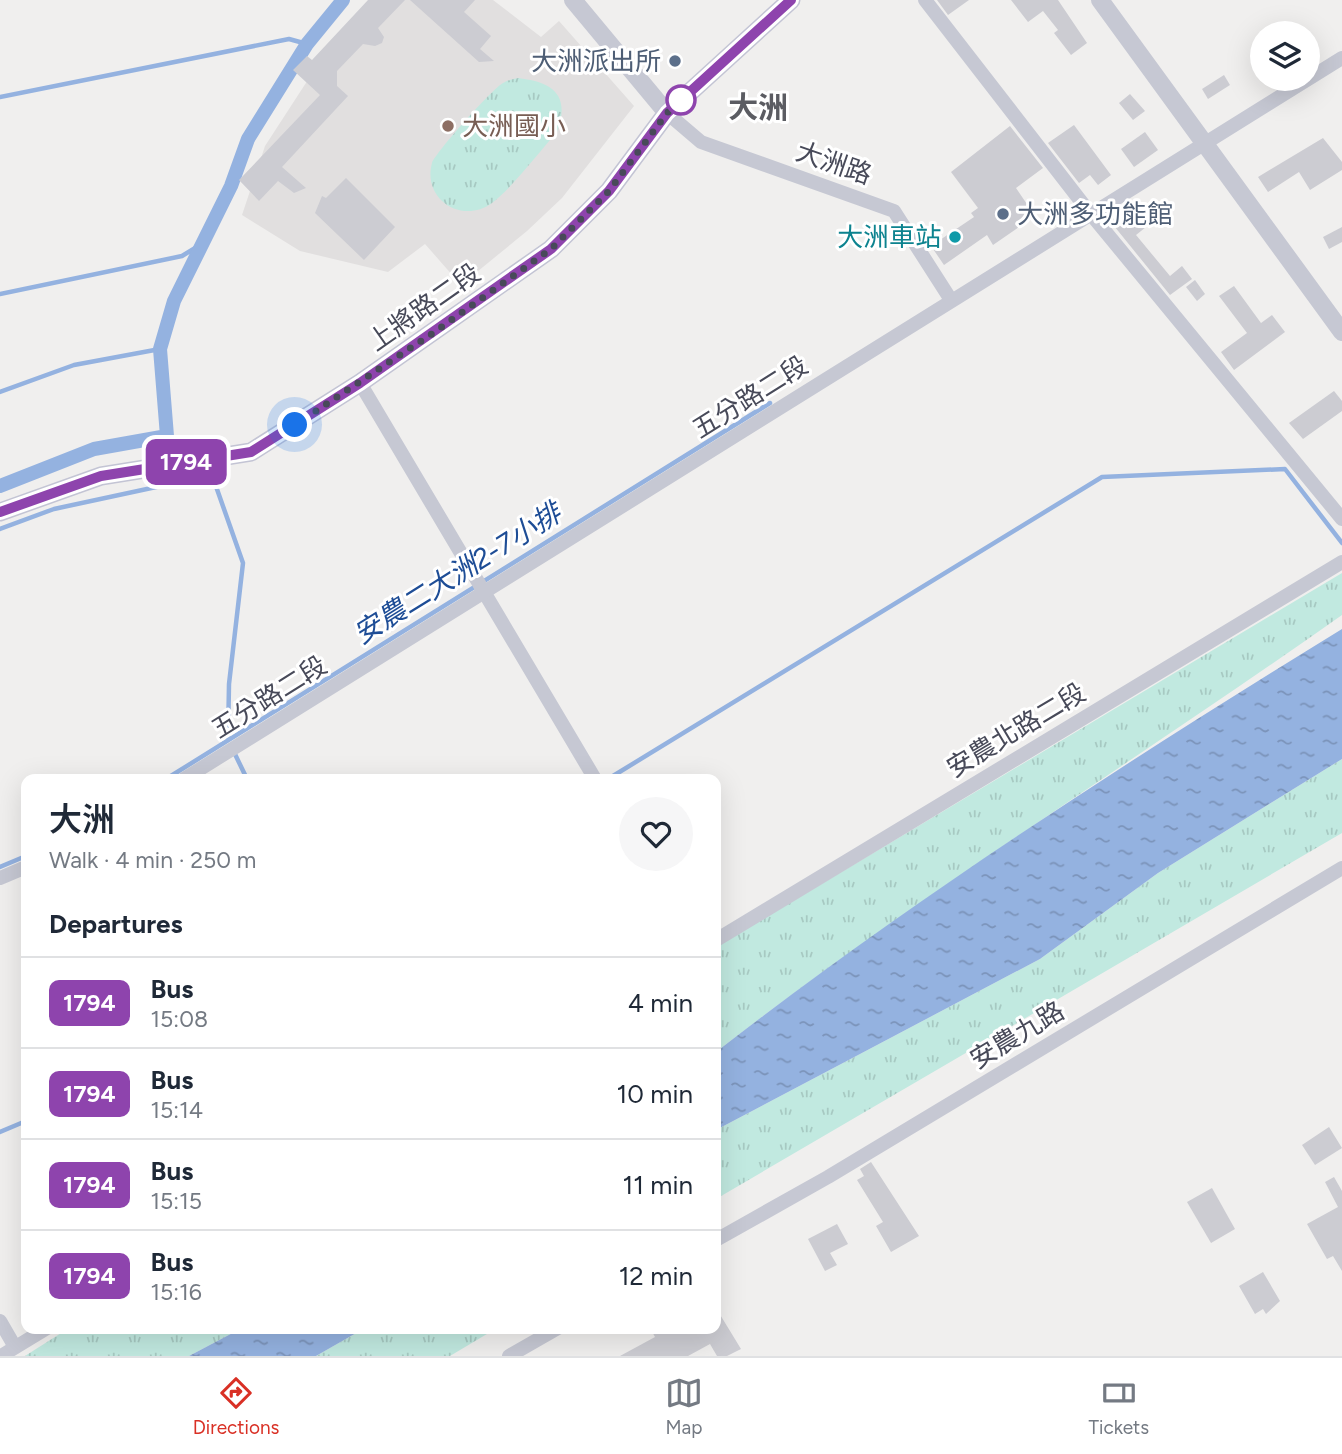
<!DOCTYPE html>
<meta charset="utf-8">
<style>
body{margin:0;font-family:Figtree,"Noto Sans TC",sans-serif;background:#f6f6f7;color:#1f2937;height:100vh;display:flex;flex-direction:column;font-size:26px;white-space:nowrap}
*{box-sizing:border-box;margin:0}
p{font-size:23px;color:#747a83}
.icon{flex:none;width:38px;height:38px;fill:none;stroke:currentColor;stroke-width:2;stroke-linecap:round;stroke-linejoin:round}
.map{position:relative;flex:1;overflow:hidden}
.sheet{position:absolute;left:21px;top:774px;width:700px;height:560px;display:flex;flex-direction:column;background:#fff;border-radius:14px;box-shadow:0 7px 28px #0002}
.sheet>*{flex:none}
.badge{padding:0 14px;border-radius:10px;font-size:24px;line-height:46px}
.tools{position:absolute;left:1250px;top:21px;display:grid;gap:14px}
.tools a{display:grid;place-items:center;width:70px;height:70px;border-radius:50%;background:#fff;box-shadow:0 7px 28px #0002;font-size:35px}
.you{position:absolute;width:35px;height:35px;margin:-18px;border:5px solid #fff;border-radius:50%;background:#1a73e8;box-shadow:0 0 0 10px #1a73e833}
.map>.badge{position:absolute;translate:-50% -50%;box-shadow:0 0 0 4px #fff}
h2{padding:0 28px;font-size:26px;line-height:63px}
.round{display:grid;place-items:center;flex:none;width:74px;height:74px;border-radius:37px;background:#f6f6f7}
.summary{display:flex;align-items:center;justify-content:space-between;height:119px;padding:0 28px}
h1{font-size:33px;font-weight:600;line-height:52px}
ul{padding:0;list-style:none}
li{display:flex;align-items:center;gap:21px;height:91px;padding:0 28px;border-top:2px solid #e0e1e3}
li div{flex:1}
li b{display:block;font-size:26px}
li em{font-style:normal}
li .badge{min-width:77px;font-weight:700;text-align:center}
.tabs{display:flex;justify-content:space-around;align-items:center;height:98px;border-top:2px solid #e0e1e3;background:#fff;font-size:19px;color:#747a83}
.tabs a{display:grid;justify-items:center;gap:4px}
.tabs .selected{color:#d93025}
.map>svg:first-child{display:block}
</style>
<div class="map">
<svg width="1342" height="1356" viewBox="0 0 1342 1356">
<defs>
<pattern id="grass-tufts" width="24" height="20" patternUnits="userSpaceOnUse" patternTransform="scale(1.75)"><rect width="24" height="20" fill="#c1e9e0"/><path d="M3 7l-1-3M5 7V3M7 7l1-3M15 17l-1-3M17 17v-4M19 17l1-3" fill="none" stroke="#a7c9c2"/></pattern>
<pattern id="water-ripples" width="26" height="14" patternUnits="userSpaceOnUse" patternTransform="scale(1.75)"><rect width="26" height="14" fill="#94b2e0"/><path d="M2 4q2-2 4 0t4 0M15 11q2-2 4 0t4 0" fill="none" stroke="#7b93b9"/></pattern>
</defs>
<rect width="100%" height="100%" fill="#f0efee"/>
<polygon fill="#e1dfdf" points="379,0 493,0 541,37 559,21 634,106 562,198 527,231 461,285 425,244 388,272 300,251 242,215 265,146 315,69"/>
<g fill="url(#grass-tufts)">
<path d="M518 78C552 82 571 94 557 132 539 152 513 187 492 203 462 225 422 199 432 163 436 152 492 89 503 83 507 80 514 79 518 78Z"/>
<path d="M1342 573V615C1134 762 917 896 716 1052V947Z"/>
<polygon points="1342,759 1342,833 716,1199 716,1130 1040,959 1158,873"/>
<polygon points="69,1328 242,1328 189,1356 25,1356"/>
<polygon points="365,1328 497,1328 450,1356 316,1356"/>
</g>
<g fill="url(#water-ripples)">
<path d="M1342 629V759L1158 873 1040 959 716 1130V1052C915 897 1128 761 1342 629Z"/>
<polygon points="242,1328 365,1328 316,1356 189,1356"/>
</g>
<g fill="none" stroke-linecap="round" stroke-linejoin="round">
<g stroke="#94b2e0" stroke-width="4.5">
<polyline points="0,97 289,39 307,44"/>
<polyline points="0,294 182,256 205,242"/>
<polyline points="0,392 74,365 160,349"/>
<polyline points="0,529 54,509 212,475 243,563 229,684 228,739"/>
<polyline points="233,750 247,779"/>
<polyline points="166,779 770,403"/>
<polyline points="608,779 1102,477 1285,469 1342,543"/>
<polyline points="0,867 26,856"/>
<polyline points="0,1132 26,1121"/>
</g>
<polyline stroke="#94b2e0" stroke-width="14" points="0,486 94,449 167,436 160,349 174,301 231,186 248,139 307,44 343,0"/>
</g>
<g fill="#ccccd2">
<polygon points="368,0 405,0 378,28 384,37 382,43 375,46 363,44 337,71 337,86 348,96 282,167 306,188 294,193 278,181 259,201 239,180 320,95 293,70 307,56 312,60"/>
<polygon points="410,0 475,0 464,12 491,36 480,49 494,61 479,62"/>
<polygon points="937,0 969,0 948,15"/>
<polygon points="1011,0 1058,0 1087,43 1071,55 1054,33 1058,30 1043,11 1028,22"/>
<polygon points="1224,75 1230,85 1208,99 1202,89"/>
<polygon points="1130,94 1145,111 1133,120 1119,103"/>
<polygon points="1074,125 1111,175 1098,185 1090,175 1079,183 1048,143"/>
<polygon points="1010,126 1043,168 1016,188 1035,216 993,245 987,235 944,265 931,246 974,217 971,213 978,208 951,172"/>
<polygon points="1145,132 1158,150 1134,167 1121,149"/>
<polygon points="1323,138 1342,162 1342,170 1310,190 1299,172 1268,192 1258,177"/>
<polygon points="346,178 395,227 364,260 315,213 322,196 326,198"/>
<polygon points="1120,208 1130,221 1137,215 1146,227 1136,235 1170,276 1182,266 1192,279 1170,295 1106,216"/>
<polygon points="1342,227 1342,242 1329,249 1323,237"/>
<polygon points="1195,280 1205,294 1197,301 1186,287"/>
<polygon points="1234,286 1261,323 1272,315 1285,332 1234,370 1221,352 1247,333 1219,296"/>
<polygon points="1334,391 1342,401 1342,411 1303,439 1289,423"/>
<polygon points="1329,1127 1342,1148 1315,1165 1302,1145"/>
<polygon points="871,1162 919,1236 891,1252 876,1226 883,1222 857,1180 864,1176 860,1169"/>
<polygon points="1334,1177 1342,1191 1342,1271 1333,1256 1327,1259 1307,1224 1338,1207 1325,1182"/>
<polygon points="1212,1188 1235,1229 1211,1243 1187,1202"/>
<polygon points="837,1224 848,1244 830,1253 837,1265 825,1271 808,1239"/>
<polygon points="1263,1272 1280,1301 1266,1314 1263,1309 1255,1314 1239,1286"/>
<polygon points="716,1308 741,1349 727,1356 717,1356 710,1344 688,1356 620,1356 655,1337 650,1328 716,1328"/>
</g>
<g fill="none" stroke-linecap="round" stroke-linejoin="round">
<g stroke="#c6c8d3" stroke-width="14">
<polyline points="925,0 1090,213 1342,519"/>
<polyline points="667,113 701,142 894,211 951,300"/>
<polyline points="360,383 595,779"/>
<polyline points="184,779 1342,58"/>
<polyline points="0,878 26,867"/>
<polyline points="716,940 1342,562"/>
<polyline points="716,1240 828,1177 1342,868"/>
<polyline points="0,1321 15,1347"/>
<polyline points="1,1356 47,1328"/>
<polyline points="509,1356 558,1328"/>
</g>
<g stroke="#c6c8d3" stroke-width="18">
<polyline points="573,0 667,113"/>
<polyline points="1100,0 1342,332"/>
</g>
<polyline stroke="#c3c4d4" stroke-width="19" points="0,512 101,476 251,452 360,383 551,249 609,191 667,113 791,0"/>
</g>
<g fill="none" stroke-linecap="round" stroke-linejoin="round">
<defs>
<polyline id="line" points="0,512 101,476 251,452 360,383 551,249 609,191 667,113 791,0"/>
</defs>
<use href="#line" stroke="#fff" stroke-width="16"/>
<use href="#line" stroke="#8e44ad" stroke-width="10"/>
<polyline stroke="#484a59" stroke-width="7" stroke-dasharray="0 12.6" points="295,425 433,333 551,249 609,191 667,113 684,97 681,100"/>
</g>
<g fill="#5c6f8a" stroke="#fff" stroke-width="2.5">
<circle cx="675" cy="61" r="7"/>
<circle cx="1003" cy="214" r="7"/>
</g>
<circle fill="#fff" stroke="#8e44ad" stroke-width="3.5" cx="681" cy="100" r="14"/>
<circle fill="#8d6e63" stroke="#fff" stroke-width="2.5" cx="448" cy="126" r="7"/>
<circle fill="#0f9aa8" stroke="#fff" stroke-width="2.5" cx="955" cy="237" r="7"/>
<g text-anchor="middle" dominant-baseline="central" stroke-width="6" stroke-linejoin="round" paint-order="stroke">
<g font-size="26" fill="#4e5e75" stroke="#fff" text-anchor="end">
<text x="661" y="61">大洲派出所</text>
<text x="1017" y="214" text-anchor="start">大洲多功能館</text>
</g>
<g font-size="26" fill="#785e54" stroke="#fff" text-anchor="start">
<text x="462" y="126">大洲國小</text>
</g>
<g font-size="26" fill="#484a59" stroke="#fff">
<text transform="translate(834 163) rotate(19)">大洲路</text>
<text transform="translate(424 307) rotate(-35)">上將路二段</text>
<text transform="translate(750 397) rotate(-32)">五分路二段</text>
<text transform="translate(269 697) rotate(-32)">五分路二段</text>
<text transform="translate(1016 730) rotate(-31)">安農北路二段</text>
<text transform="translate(1017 1035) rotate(-31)">安農九路</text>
</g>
<g font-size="26" fill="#0d838f" stroke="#fff" text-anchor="end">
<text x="941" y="237">大洲車站</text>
</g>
<g font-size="28" font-style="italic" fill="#1e4d96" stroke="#fff">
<text transform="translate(457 573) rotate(-32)">安農二大洲2-7小排</text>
</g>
<g font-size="30" font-weight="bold" fill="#5b5c62" stroke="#fff">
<text x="758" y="107">大洲</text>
</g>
</g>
</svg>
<div class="tools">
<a><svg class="icon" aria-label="layers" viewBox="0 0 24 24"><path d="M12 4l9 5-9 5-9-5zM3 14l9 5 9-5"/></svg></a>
</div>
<div class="you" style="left:295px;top:425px"></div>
<b class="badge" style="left:186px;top:462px;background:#8e44ad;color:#fff">1794</b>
<section class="sheet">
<div class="summary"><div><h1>大洲</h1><p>Walk · 4 min · 250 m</p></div><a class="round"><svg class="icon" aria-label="heart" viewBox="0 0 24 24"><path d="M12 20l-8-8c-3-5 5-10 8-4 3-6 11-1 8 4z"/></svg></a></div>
<h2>Departures</h2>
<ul>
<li><span class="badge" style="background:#8e44ad;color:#fff">1794</span><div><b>Bus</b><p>15:08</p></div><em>4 min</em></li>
<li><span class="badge" style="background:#8e44ad;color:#fff">1794</span><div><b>Bus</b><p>15:14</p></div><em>10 min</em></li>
<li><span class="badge" style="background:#8e44ad;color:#fff">1794</span><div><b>Bus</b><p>15:15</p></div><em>11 min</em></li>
<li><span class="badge" style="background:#8e44ad;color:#fff">1794</span><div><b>Bus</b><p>15:16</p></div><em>12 min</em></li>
</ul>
</section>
</div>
<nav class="tabs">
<a class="selected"><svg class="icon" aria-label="directions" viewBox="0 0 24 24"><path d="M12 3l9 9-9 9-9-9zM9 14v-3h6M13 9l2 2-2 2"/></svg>Directions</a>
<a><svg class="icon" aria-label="map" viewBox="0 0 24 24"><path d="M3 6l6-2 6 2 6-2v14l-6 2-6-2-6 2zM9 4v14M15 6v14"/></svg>Map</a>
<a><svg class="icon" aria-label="tickets" viewBox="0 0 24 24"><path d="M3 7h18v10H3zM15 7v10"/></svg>Tickets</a>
</nav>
